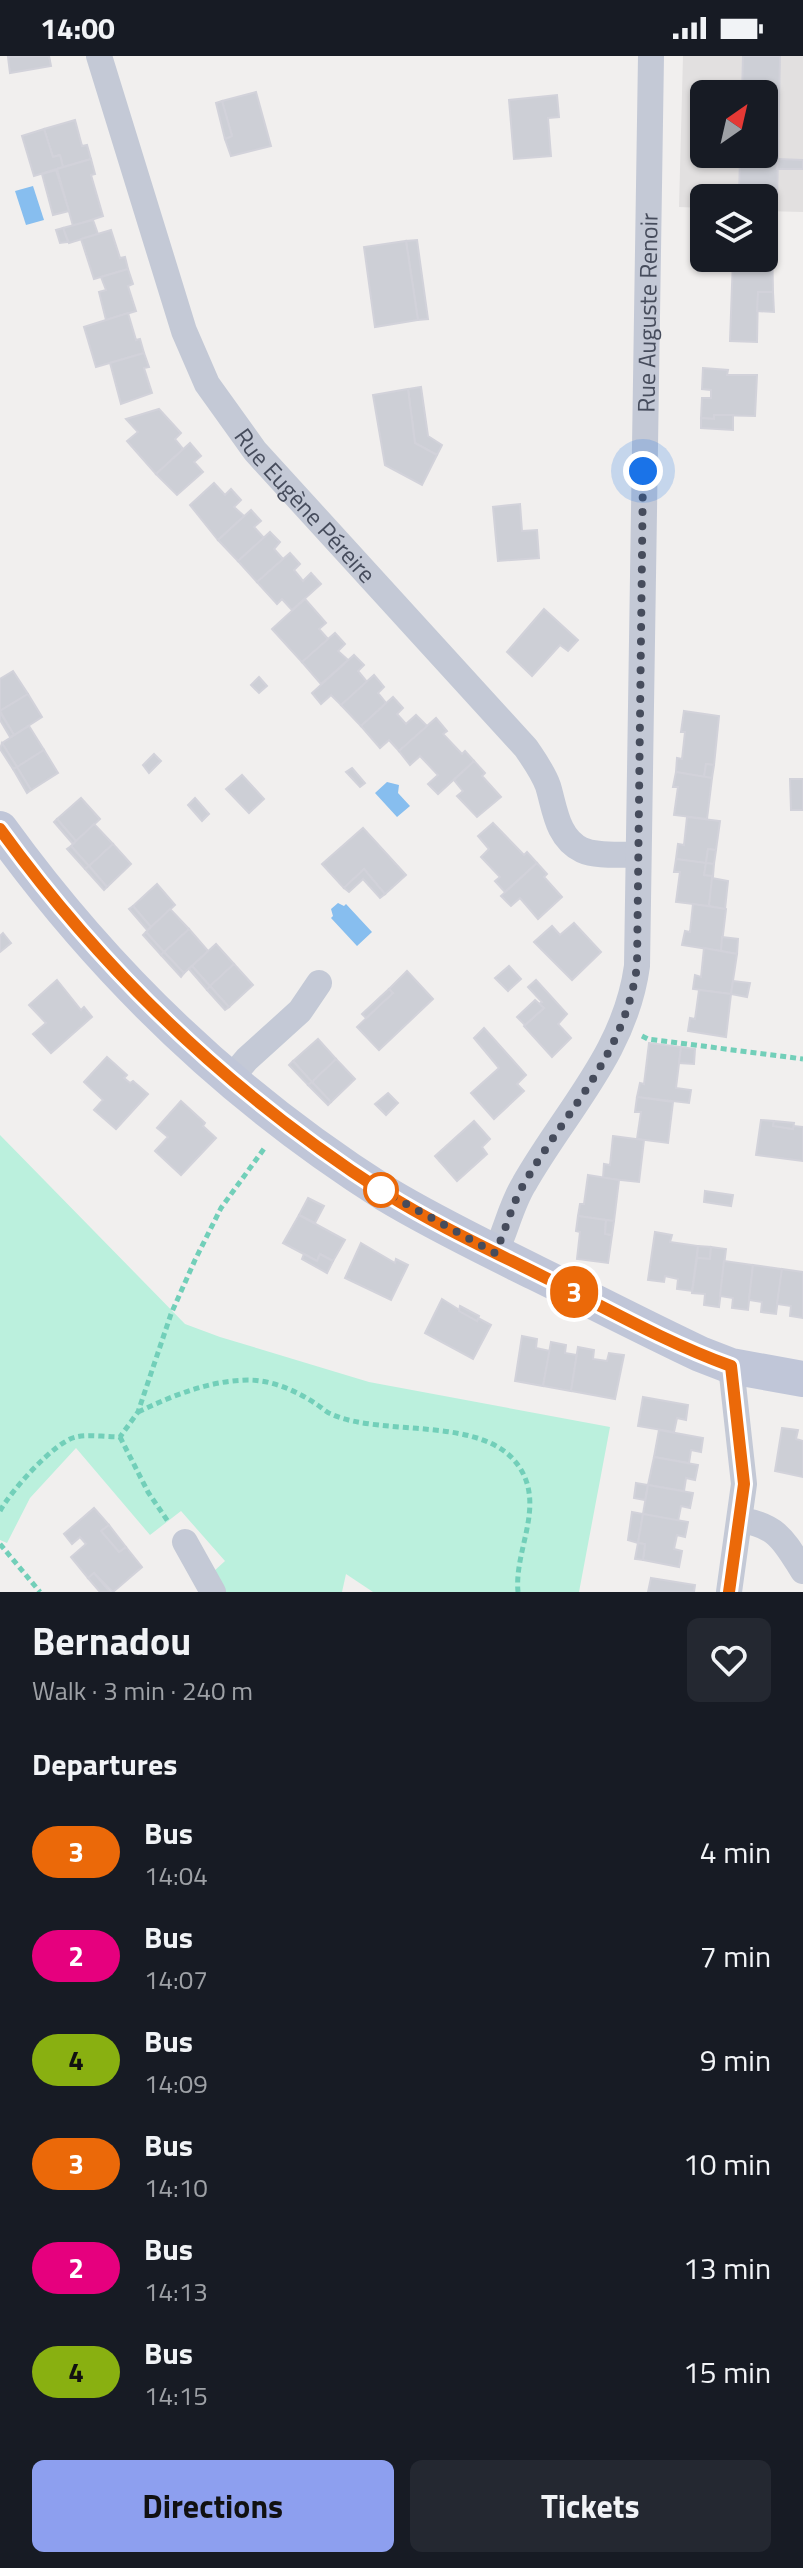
<!DOCTYPE html>
<meta charset="utf-8">
<style>
body{margin:0;font-family:"Titillium Web",sans-serif;background:#242831;color:#f1f3f6;height:100vh;display:flex;flex-direction:column;font-size:30px;white-space:nowrap}
*{box-sizing:border-box;margin:0}
p{font-size:26px;color:#9ea1a6}
.icon{flex:none;width:44px;height:44px;fill:none;stroke:currentColor;stroke-width:2;stroke-linecap:round;stroke-linejoin:round}
.map{position:relative;height:1536px;overflow:hidden}
.details{display:flex;flex-direction:column;background:#171b24;flex:1}
.details>*{flex:none}
.badge{padding:0 16px;border-radius:26px;font-size:28px;line-height:52px}
.needle{width:52px;rotate:34deg}
.buttons{position:absolute;left:690px;top:24px;display:grid;gap:16px}
.buttons a{display:grid;place-items:center;width:88px;height:88px;border-radius:12px;background:#171b24;box-shadow:0 2px 6px #0004;font-size:40px}
.you{position:absolute;width:40px;height:40px;margin:-20px;border:6px solid #fff;border-radius:50%;background:#1a73e8;box-shadow:0 0 0 12px #1a73e833}
.map>.badge{position:absolute;translate:-50% -50%;box-shadow:0 0 0 4px #fff}
h2{padding:0 32px;font-size:30px;line-height:72px}
.round{display:grid;place-items:center;flex:none;width:84px;height:84px;border-radius:12px;background:#242831}
.summary{display:flex;align-items:center;justify-content:space-between;height:136px;padding:0 32px}
h1{font-size:38px;font-weight:700;line-height:60px}
.button{display:flex;gap:16px;margin-top:auto;padding:16px 32px}
.button a{flex:1;height:92px;border-radius:12px;background:#8d9fef;color:#111;font-size:32px;font-weight:700;line-height:92px;text-align:center}
.button a+a{background:#242831;color:#f1f3f6}
ul{padding:0;list-style:none}
li{display:flex;align-items:center;gap:24px;height:104px;padding:0 32px}
li div{flex:1}
li b{display:block;font-size:30px}
li em{font-style:normal}
li .badge{min-width:88px;font-weight:700;text-align:center}
.status{display:flex;justify-content:space-between;align-items:center;height:56px;padding:0 40px;background:#171b24;direction:ltr}
.status svg{height:22px;fill:currentColor}
.map>svg:first-child{display:block}
</style>
<div class="status"><b>14:00</b><svg viewBox="0 0 49 12"><path d="M0 12V9h3v3zM5 12V6h3v6zM10 12V3h3v9zM15 12V0h3v12zM26 1h20v11H26zM47 4h2v5h-2z"/></svg></div>
<div class="map">
<svg width="803" height="1536" viewBox="0 0 803 1536">
<rect width="100%" height="100%" fill="#f1efee"/>
<path fill="#e2e0e0" fill-rule="evenodd" d="M683 0H803V156L764 155V142H704V152L679 151ZM704 38H764V98H704Z"/>
<polygon fill="#bbf0dd" points="0,1079 185,1268 220,1281 369,1326 610,1371 579,1536 373,1536 346,1518 342,1536 224,1536 213,1516 225,1505 181,1455 150,1479 76,1392 30,1442 7,1487 0,1484"/>
<g fill="#87beef">
<polygon points="33,130 44,164 26,169 15,135"/>
<polygon points="387,726 399,729 398,737 410,750 397,761 375,737"/>
<polygon points="338,847 344,850 346,848 372,876 357,890 331,862 333,860 331,853"/>
</g>
<g fill="#cdcfd6" stroke="#d2d2da" stroke-width="2">
<polygon points="49,0 51,10 10,17 8,1"/>
<polygon points="743,0 780,0 777,148 764,148 764,142 739,142 740,98 764,98 764,38 742,38"/>
<polygon points="256,36 271,90 231,100 225,83 232,80 222,45"/>
<polygon points="557,39 559,61 548,62 551,100 514,103 509,44"/>
<polygon points="222,45 232,80 225,83 216,47"/>
<polygon points="75,64 82,90 87,89 91,103 63,111 60,99 53,101 44,73"/>
<polygon points="44,73 53,101 60,99 63,111 34,120 22,80"/>
<polygon points="91,103 95,118 91,119 103,160 73,170 57,113"/>
<polygon points="778,103 803,104 803,113 777,113"/>
<polygon points="56,114 69,155 53,159 42,118"/>
<polygon points="93,164 98,178 69,187 63,172"/>
<polygon points="63,172 68,186 60,187 56,174"/>
<polygon points="111,174 120,202 125,201 128,213 94,223 81,183"/>
<polygon points="417,184 428,263 418,264 406,185"/>
<polygon points="406,185 418,264 375,271 364,191"/>
<polygon points="764,186 772,186 773,236 758,236 757,286 730,285 733,202 764,202"/>
<polygon points="128,213 133,228 128,230 136,255 106,264 99,236 106,234 101,221"/>
<polygon points="758,236 773,236 774,256 757,255"/>
<polygon points="128,257 136,284 140,283 144,297 96,311 84,271"/>
<polygon points="144,297 149,311 144,312 152,337 121,348 110,307"/>
<polygon points="703,312 728,314 727,319 757,319 755,360 714,359 714,363 701,362 702,342 711,342 711,334 702,333"/>
<polygon points="421,331 428,380 442,389 437,399 415,387 408,333"/>
<polygon points="408,333 415,387 437,399 422,429 385,409 373,339"/>
<polygon points="159,353 181,377 175,383 183,393 156,418 127,385 138,376 126,363"/>
<polygon points="714,359 733,359 733,374 701,372 701,362 714,363"/>
<polygon points="190,387 201,400 194,406 203,416 177,439 156,418"/>
<polygon points="214,427 225,439 231,433 241,444 234,451 244,460 218,484 190,449"/>
<polygon points="520,448 522,475 537,474 539,502 498,505 493,451"/>
<polygon points="251,454 261,465 254,471 264,482 238,505 218,484"/>
<polygon points="270,476 280,486 274,493 283,503 257,526 238,505"/>
<polygon points="290,497 300,508 294,514 303,525 311,517 321,528 292,554 282,543 277,548 257,526"/>
<polygon points="305,543 326,567 319,573 328,583 302,606 272,573"/>
<polygon points="544,553 578,584 568,595 560,589 532,620 507,596"/>
<polygon points="335,577 345,588 338,595 348,604 321,628 302,606"/>
<polygon points="354,599 364,609 358,615 367,626 341,649 331,639 321,648 312,637"/>
<polygon points="13,615 28,638 0,655 0,623"/>
<polygon points="374,619 384,631 378,637 386,647 361,670 341,649"/>
<polygon points="259,621 267,630 259,637 251,629"/>
<polygon points="28,638 42,661 14,679 0,655"/>
<polygon points="393,641 403,652 397,658 406,668 416,659 427,670 399,695 389,684 380,692 361,670"/>
<polygon points="684,655 719,660 714,709 706,708 704,721 676,716 677,702 682,703 685,676 681,676"/>
<polygon points="0,656 14,679 10,681 0,664"/>
<polygon points="436,662 447,675 443,678 462,698 465,695 474,705 438,738 428,728 438,719 420,700 410,709 399,695"/>
<polygon points="29,670 44,694 17,711 2,687"/>
<polygon points="2,687 17,711 13,713 0,693"/>
<polygon points="44,694 58,717 31,734 17,711"/>
<polygon points="154,698 161,705 149,717 143,709"/>
<polygon points="474,705 485,717 482,720 501,741 477,761 457,740 463,735 454,724"/>
<polygon points="706,708 714,709 712,722 704,721"/>
<polygon points="17,711 31,734 27,737 13,713"/>
<polygon points="352,712 365,727 360,731 346,716"/>
<polygon points="676,716 712,722 707,763 674,759 678,731 673,731"/>
<polygon points="242,719 264,743 249,757 226,733"/>
<polygon points="790,723 803,723 803,754 791,754"/>
<polygon points="81,742 100,763 76,785 57,763"/>
<polygon points="195,742 209,758 202,765 188,749"/>
<polygon points="687,761 720,765 716,794 708,793 706,807 676,803 678,788 684,789"/>
<polygon points="57,763 76,785 73,788 54,766"/>
<polygon points="493,767 524,799 527,796 537,807 505,836 495,825 500,821 481,801 489,793 478,780"/>
<polygon points="94,768 113,788 89,810 71,790"/>
<polygon points="363,772 406,819 385,838 364,813 344,832 322,808"/>
<polygon points="113,788 131,808 107,831 89,810"/>
<polygon points="71,790 89,810 85,813 67,793"/>
<polygon points="708,793 716,794 714,808 706,807"/>
<polygon points="676,803 706,807 704,819 713,820 709,850 676,846 680,816 674,816"/>
<polygon points="537,807 547,818 544,821 562,841 538,863 520,842 511,850 501,840"/>
<polygon points="706,807 714,808 713,820 704,819"/>
<polygon points="89,810 107,831 104,834 85,813"/>
<polygon points="364,813 385,838 380,842 363,823 349,836 344,832"/>
<polygon points="712,822 728,825 725,853 709,850"/>
<polygon points="157,828 175,849 151,871 133,850"/>
<polygon points="693,848 726,853 721,895 682,889 685,875 690,876"/>
<polygon points="133,850 151,871 147,874 129,853"/>
<polygon points="170,853 189,873 164,896 146,876"/>
<polygon points="574,867 601,896 572,924 534,886 552,870 560,879"/>
<polygon points="189,873 208,895 184,917 164,896"/>
<polygon points="146,876 164,896 161,899 143,879"/>
<polygon points="3,877 11,887 0,896 0,880"/>
<polygon points="722,881 738,883 737,898 721,895"/>
<polygon points="216,888 234,908 210,930 192,910"/>
<polygon points="704,892 737,898 731,938 693,933 695,919 701,921"/>
<polygon points="164,896 184,917 181,921 161,899"/>
<polygon points="234,908 253,929 229,951 210,930"/>
<polygon points="192,910 210,930 207,934 189,913"/>
<polygon points="509,910 521,923 508,935 495,922"/>
<polygon points="407,915 433,943 379,994 357,971 393,937 389,933"/>
<polygon points="57,924 81,954 84,951 92,961 51,997 33,978 46,967 29,949"/>
<polygon points="536,924 567,958 558,968 571,982 552,1001 524,970 544,952 539,948 542,946 528,931"/>
<polygon points="733,925 750,927 747,941 731,938"/>
<polygon points="210,930 229,951 225,954 207,934"/>
<polygon points="389,933 393,937 366,962 362,958"/>
<polygon points="699,934 731,938 726,981 688,975 690,962 695,963"/>
<polygon points="535,944 544,952 525,969 517,961"/>
<polygon points="484,972 526,1019 517,1028 524,1035 494,1063 471,1037 499,1012 474,982"/>
<polygon points="318,983 336,1003 312,1026 293,1005"/>
<polygon points="649,987 681,991 676,1032 691,1034 689,1047 637,1041 640,1027 644,1028"/>
<polygon points="681,991 695,993 694,1008 679,1007"/>
<polygon points="107,1001 127,1019 124,1022 130,1027 133,1025 148,1038 116,1073 94,1054 103,1044 84,1026"/>
<polygon points="336,1003 355,1023 331,1046 312,1026"/>
<polygon points="293,1005 312,1026 308,1029 289,1009"/>
<polygon points="312,1026 331,1046 328,1049 308,1029"/>
<polygon points="388,1037 398,1047 386,1059 375,1048"/>
<polygon points="637,1041 673,1046 668,1087 637,1083 641,1056 635,1056"/>
<polygon points="181,1045 205,1067 203,1070 216,1082 181,1119 155,1095 168,1081 157,1072"/>
<polygon points="761,1064 774,1065 773,1070 793,1073 794,1070 803,1071 803,1105 756,1099"/>
<polygon points="474,1065 490,1083 482,1091 487,1098 457,1125 435,1100"/>
<polygon points="774,1065 794,1067 793,1073 773,1070"/>
<polygon points="613,1080 644,1084 639,1126 603,1122 604,1108 610,1109"/>
<polygon points="588,1119 619,1124 614,1165 578,1160 580,1148 584,1148"/>
<polygon points="705,1135 733,1139 731,1150 704,1146"/>
<polygon points="308,1142 324,1150 315,1167 299,1159"/>
<polygon points="299,1159 345,1184 333,1205 320,1198 317,1205 283,1187"/>
<polygon points="578,1160 606,1164 605,1178 612,1179 608,1207 577,1203 580,1176 576,1175"/>
<polygon points="606,1164 614,1165 612,1179 605,1178"/>
<polygon points="655,1176 672,1179 670,1186 698,1190 692,1235 677,1233 678,1223 665,1220 664,1226 648,1224"/>
<polygon points="361,1187 395,1207 396,1203 408,1209 391,1244 345,1222"/>
<polygon points="698,1190 711,1191 710,1203 697,1202"/>
<polygon points="711,1191 726,1193 719,1251 704,1249 705,1238 692,1237 697,1202 710,1203"/>
<polygon points="304,1198 317,1205 320,1198 333,1205 327,1217 302,1203"/>
<polygon points="724,1205 753,1209 748,1254 732,1252 733,1242 720,1240"/>
<polygon points="753,1209 782,1213 776,1258 761,1256 762,1246 749,1244"/>
<polygon points="782,1213 803,1216 803,1262 790,1260 791,1250 777,1248"/>
<polygon points="442,1243 477,1265 478,1262 491,1269 473,1303 425,1277"/>
<polygon points="460,1250 479,1260 477,1265 459,1255"/>
<polygon points="522,1280 537,1283 536,1292 550,1295 543,1330 515,1325"/>
<polygon points="551,1286 566,1289 565,1297 577,1299 571,1335 543,1330"/>
<polygon points="578,1291 594,1294 593,1303 607,1305 609,1297 624,1299 615,1343 571,1335"/>
<polygon points="643,1341 688,1349 686,1364 677,1362 674,1376 638,1370"/>
<polygon points="782,1372 798,1374 796,1383 803,1385 803,1421 775,1415"/>
<polygon points="659,1374 703,1382 701,1396 691,1394 689,1407 654,1401"/>
<polygon points="654,1401 698,1409 695,1424 686,1422 684,1435 648,1429"/>
<polygon points="636,1427 648,1429 645,1444 634,1442"/>
<polygon points="648,1429 693,1437 690,1452 681,1450 678,1465 643,1458"/>
<polygon points="94,1452 109,1469 101,1475 119,1496 126,1491 142,1511 113,1536 94,1517 88,1522 71,1501 86,1488 80,1481 72,1488 64,1478"/>
<polygon points="632,1456 643,1458 638,1487 628,1484"/>
<polygon points="643,1458 688,1466 685,1481 677,1479 674,1493 682,1495 679,1511 643,1504 645,1488 638,1487"/>
<polygon points="109,1469 126,1491 119,1496 101,1475"/>
<polygon points="638,1487 645,1488 643,1504 635,1503"/>
<polygon points="94,1517 110,1536 100,1536 88,1522"/>
<polygon points="651,1522 695,1529 694,1536 648,1536"/>
</g>
<g fill="none" stroke-linecap="round" stroke-linejoin="round">
<g stroke="#72cfb9" stroke-width="5" stroke-dasharray="6 4" stroke-linecap="butt">
<polyline points="642,980 648,983 803,1003"/>
<path d="M138 1356C174 1339 208 1325 248 1324 272 1324 297 1335 316 1348 321 1351 326 1356 331 1358 383 1382 486 1358 520 1412 545 1452 514 1494 518 1536"/>
<polyline points="120,1381 148,1436 169,1467"/>
<path d="M0 1455C10 1436 55 1385 76 1381 89 1378 106 1381 120 1381L138 1356 171 1258 195 1204 221 1152 266 1090"/>
<polyline points="0,1488 40,1536"/>
</g>
<g stroke="#c4c9d6" stroke-width="26">
<path id="s1" d="M99 0 184 275 207 328 255 395 526 692C534 704 543 716 548 730 555 753 557 782 582 794 598 801 621 798 638 799"/>
<polyline points="230,1023 247,1003 300,955 319,927"/>
<path id="s2" d="M495 1197C506 1175 511 1149 524 1128 566 1054 625 997 637 910L651 0"/>
<path d="M741 1464C778 1470 784 1485 803 1515"/>
<polyline points="185,1486 213,1536"/>
<polyline points="729,1536 744,1428 731,1310"/>
</g>
<path stroke="#c0c6d8" stroke-width="36" d="M0 773C105 918 234 1042 386 1138 434 1167 486 1192 536 1217 591 1244 645 1272 700 1298L731 1310 803 1323"/>
</g>
<g fill="none" stroke-linecap="round" stroke-linejoin="round">
<defs>
<path id="line" d="M0 773C105 918 234 1040 385 1137 439 1171 499 1198 556 1227 613 1256 670 1288 731 1310L744 1428 729 1536"/>
</defs>
<use href="#line" stroke="#fff" stroke-width="18"/>
<use href="#line" stroke="#eb6909" stroke-width="12"/>
<path stroke="#464c5c" stroke-width="8" stroke-dasharray="0 14.4" d="M381 1134 495 1197C506 1175 511 1149 524 1128 567 1053 625 999 637 910L643 415"/>
</g>
<circle fill="#fff" stroke="#eb6909" stroke-width="4" cx="381" cy="1134" r="16"/>
<g text-anchor="middle" dominant-baseline="central" stroke-width="6" stroke-linejoin="round" paint-order="stroke">
<g font-size="24" fill="#464c5c" stroke="#fff">
<text stroke="none"><textPath href="#s2" startOffset="976">Rue Auguste Renoir</textPath></text>
<text stroke="none"><textPath href="#s1" startOffset="502">Rue Eugène Péreire</textPath></text>
</g>
</g>
</svg>
<div class="buttons">
<a><svg class="needle" viewBox="-14 -14 28 28"><path d="M0-13l5 13h-10z" fill="#e53935"/><path d="M0 13l5-13h-10z" fill="#9ea1a6"/></svg></a>
<a><svg class="icon" aria-label="layers" viewBox="0 0 24 24"><path d="M12 4l9 5-9 5-9-5zM3 14l9 5 9-5"/></svg></a>
</div>
<div class="you" style="left:643px;top:415px"></div>
<b class="badge" style="left:574px;top:1236px;background:#eb6909;color:#fff">3</b>
</div>
<section class="details">
<div class="summary"><div><h1>Bernadou</h1><p>Walk · 3 min · 240 m</p></div><a class="round"><svg class="icon" aria-label="heart" viewBox="0 0 24 24"><path d="M12 20l-8-8c-3-5 5-10 8-4 3-6 11-1 8 4z"/></svg></a></div>
<h2>Departures</h2>
<ul>
<li><span class="badge" style="background:#eb6909;color:#fff">3</span><div><b>Bus</b><p>14:04</p></div><em>4 min</em></li>
<li><span class="badge" style="background:#e6007e;color:#fff">2</span><div><b>Bus</b><p>14:07</p></div><em>7 min</em></li>
<li><span class="badge" style="background:#89b011;color:#111">4</span><div><b>Bus</b><p>14:09</p></div><em>9 min</em></li>
<li><span class="badge" style="background:#eb6909;color:#fff">3</span><div><b>Bus</b><p>14:10</p></div><em>10 min</em></li>
<li><span class="badge" style="background:#e6007e;color:#fff">2</span><div><b>Bus</b><p>14:13</p></div><em>13 min</em></li>
<li><span class="badge" style="background:#89b011;color:#111">4</span><div><b>Bus</b><p>14:15</p></div><em>15 min</em></li>
</ul>
<div class="button"><a>Directions</a><a>Tickets</a></div>
</section>
